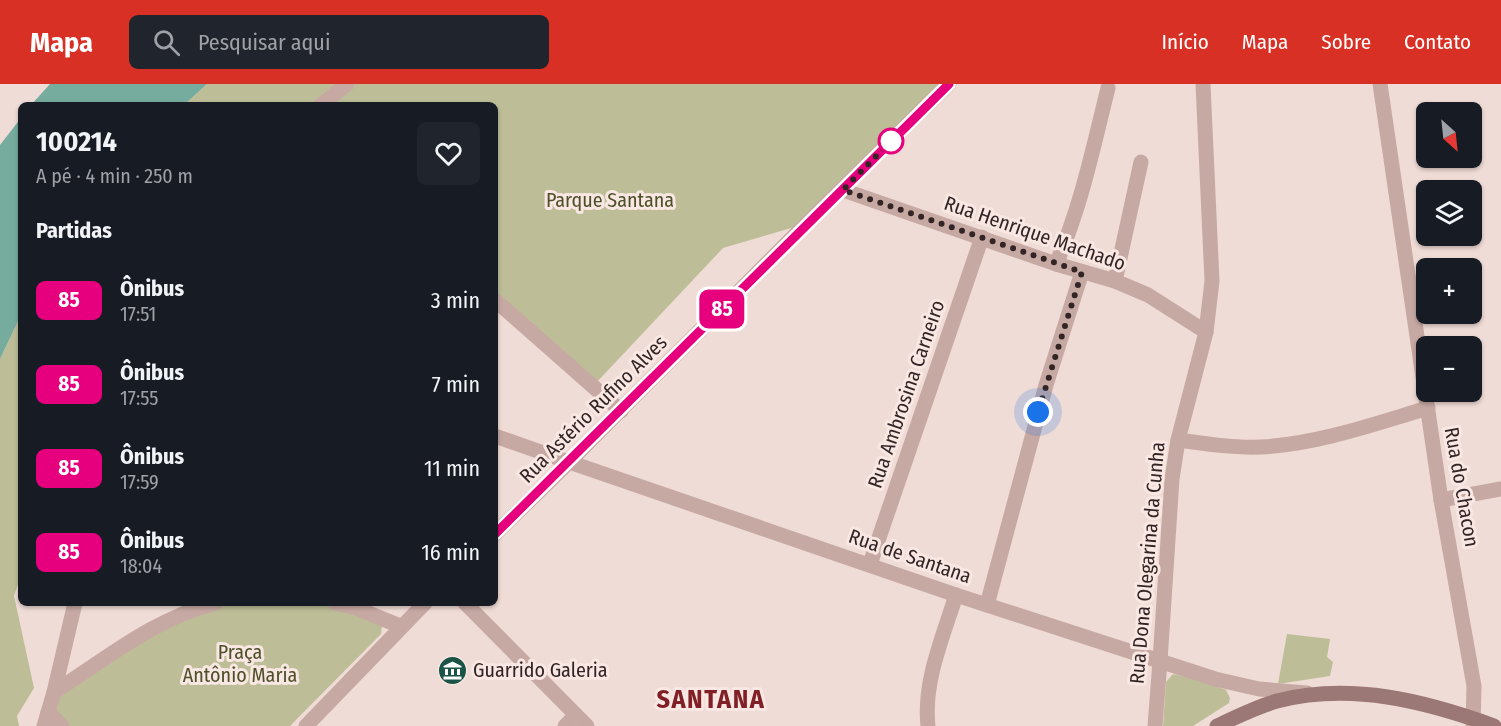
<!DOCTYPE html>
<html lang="pt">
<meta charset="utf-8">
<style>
body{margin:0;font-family:"Fira Sans Condensed",sans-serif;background:#20242c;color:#f1f3f6;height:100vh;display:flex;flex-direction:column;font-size:22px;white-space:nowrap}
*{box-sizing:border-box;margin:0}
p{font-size:20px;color:#9ea1a6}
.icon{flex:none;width:33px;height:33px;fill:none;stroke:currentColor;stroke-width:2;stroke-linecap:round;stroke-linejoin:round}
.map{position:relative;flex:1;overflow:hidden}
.details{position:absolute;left:18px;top:18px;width:480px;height:504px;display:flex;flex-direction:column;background:#171b24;border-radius:9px;box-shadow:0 2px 4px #0004}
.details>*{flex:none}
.badge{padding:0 12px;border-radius:9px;font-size:21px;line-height:39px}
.needle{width:39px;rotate:153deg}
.controls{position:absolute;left:1416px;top:18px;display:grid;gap:12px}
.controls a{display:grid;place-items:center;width:66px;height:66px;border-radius:9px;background:#171b24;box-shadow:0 2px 4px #0004;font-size:30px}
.you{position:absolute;width:30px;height:30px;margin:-15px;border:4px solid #fff;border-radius:50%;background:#1a73e8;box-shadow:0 0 0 9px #1a73e833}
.map>.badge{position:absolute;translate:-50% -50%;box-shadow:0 0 0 3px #fff}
h2{padding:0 18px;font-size:22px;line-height:54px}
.round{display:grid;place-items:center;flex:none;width:63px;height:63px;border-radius:9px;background:#20242c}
.summary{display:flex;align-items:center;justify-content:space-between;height:102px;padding:0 18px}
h1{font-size:28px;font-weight:700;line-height:45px}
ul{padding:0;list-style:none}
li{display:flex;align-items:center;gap:18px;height:84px;padding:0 18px}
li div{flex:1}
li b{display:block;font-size:22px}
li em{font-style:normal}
li .badge{min-width:66px;font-weight:700;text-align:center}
header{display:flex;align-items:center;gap:36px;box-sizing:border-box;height:84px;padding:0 30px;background:#d93025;color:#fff}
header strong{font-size:28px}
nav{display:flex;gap:33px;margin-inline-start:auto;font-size:21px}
.search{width:420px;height:54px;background:#20242c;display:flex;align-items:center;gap:15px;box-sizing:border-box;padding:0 21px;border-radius:9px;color:#9ea1a6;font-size:22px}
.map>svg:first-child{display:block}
</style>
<header>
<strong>Mapa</strong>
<div class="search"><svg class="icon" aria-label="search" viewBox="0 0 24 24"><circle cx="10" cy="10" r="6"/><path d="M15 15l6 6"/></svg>Pesquisar aqui</div>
<nav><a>Início</a><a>Mapa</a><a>Sobre</a><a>Contato</a></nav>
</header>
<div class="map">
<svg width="1501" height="642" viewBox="0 0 1501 642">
<rect width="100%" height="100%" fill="#f0dcd6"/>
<g fill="#bdbe97">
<polygon points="207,0 953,0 805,140 723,164 596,299 495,211 495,21 184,21"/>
<polygon points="21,231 21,491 14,512 34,604 17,632 19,642 0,642 0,275"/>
<path d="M229 519C275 519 343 512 382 540L381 550 290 642H65L55 630 58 613 118 568 212 522Z"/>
<polygon points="1287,550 1330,555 1327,573 1333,578 1330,592 1278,600"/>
<polygon points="1173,590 1199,596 1226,606 1230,614 1229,619 1193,642 1163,642 1166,598"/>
</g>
<g fill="#76ac9e">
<polygon points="50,0 207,0 184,21 31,21"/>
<polygon points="21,34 21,231 0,275 0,61"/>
</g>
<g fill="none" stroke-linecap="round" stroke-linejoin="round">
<g stroke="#c7a9a3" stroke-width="15">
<polyline points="1380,0 1441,416 1474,602 1473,642"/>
<polyline points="321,21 347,0"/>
<polyline points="843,106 1056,180 1115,197 1148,211 1206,248"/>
<path d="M1056 180C1081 123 1093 64 1108 4"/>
<polyline points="1115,197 1141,78"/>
<polyline points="495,216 621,327"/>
<polyline points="495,352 569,378 806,140 949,0"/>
<path d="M1178 356C1206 360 1234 364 1261 363 1318 360 1374 340 1428 324"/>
<polyline points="1441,416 1501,405"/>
<polyline points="870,480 982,153"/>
<polyline points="335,519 356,524 400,542"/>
<polyline points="465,519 587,642"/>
<polyline points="987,521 1046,301 1082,188"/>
<polyline points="1160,577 1172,395 1178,356 1206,248 1212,197 1203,0"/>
<path d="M54 608C108 574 153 535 216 519"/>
<polyline points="48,628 62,642"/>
<polyline points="44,642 54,608 75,519"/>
<polyline points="565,642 576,631"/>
<path d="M928 642C923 598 943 553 956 511"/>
</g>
<g stroke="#c7a9a3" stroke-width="15">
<polyline points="495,450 569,378 956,511 1215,595 1259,605 1307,609"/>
<polyline points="306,642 425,519"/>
<polyline points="1155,642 1160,577"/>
</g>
<path stroke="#9b7775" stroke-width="15" d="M1217 642C1236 633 1256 623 1277 617 1351 598 1425 617 1494 642"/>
</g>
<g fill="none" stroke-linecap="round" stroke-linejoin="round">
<defs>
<polyline id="line" points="495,450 949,0"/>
</defs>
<use href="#line" stroke="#fff" stroke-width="14"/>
<use href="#line" stroke="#e6007e" stroke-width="9"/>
<polyline stroke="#332525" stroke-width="6" stroke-dasharray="0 10.8" points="891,57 843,106 1082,188 1038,328"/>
</g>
<defs>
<symbol id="museum-disc" viewBox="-11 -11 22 22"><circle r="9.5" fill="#1b5346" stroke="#f8e7e2"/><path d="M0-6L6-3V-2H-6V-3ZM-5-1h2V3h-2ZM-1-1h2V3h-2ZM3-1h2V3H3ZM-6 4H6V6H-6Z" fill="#fff"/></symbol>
</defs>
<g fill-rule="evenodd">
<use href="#museum-disc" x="436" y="570" width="33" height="33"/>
</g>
<circle fill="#fff" stroke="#e6007e" stroke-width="3" cx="891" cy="57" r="12"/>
<g text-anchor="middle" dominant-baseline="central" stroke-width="6" stroke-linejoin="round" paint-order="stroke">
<g font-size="20" fill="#4e5029" stroke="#f8e7e2">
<text x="610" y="116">Parque Santana</text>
<text x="240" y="568">Praça<tspan x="240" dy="23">Antônio Maria</tspan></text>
</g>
<g font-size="20" fill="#332525" stroke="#f8e7e2">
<text transform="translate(1035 149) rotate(19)">Rua Henrique Machado</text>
<text transform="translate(906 310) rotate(-71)">Rua Ambrosina Carneiro</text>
<text transform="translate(593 325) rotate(-45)">Rua Astério Rufino Alves</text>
<text transform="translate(1462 403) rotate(80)">Rua do Chacon</text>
<text transform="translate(910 472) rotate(19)">Rua de Santana</text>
<text transform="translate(1147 479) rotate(-85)">Rua Dona Olegarina da Cunha</text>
</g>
<g font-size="20" fill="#332525" stroke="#f8e7e2" text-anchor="start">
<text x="473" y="586">Guarrido Galeria</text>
</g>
<g font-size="26" font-weight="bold" letter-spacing="1.5" fill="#801f25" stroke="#f8e7e2">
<text x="711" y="615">SANTANA</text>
</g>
</g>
</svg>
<div class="controls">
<a><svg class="needle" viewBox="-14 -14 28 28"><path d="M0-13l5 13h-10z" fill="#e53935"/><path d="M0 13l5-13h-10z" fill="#9ea1a6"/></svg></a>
<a><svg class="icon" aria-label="layers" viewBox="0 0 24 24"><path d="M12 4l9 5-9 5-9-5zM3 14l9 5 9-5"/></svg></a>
<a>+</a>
<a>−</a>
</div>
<div class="you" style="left:1038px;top:328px"></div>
<b class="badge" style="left:722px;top:225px;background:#e6007e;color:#fff">85</b>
<section class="details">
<div class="summary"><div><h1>100214</h1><p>A pé · 4 min · 250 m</p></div><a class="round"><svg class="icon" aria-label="heart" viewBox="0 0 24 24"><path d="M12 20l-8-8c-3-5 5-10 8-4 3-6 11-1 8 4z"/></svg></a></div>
<h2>Partidas</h2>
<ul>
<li><span class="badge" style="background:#e6007e;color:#fff">85</span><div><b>Ônibus</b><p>17:51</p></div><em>3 min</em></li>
<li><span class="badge" style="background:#e6007e;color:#fff">85</span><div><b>Ônibus</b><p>17:55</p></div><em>7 min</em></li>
<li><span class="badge" style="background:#e6007e;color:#fff">85</span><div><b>Ônibus</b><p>17:59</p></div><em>11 min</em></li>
<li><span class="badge" style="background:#e6007e;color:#fff">85</span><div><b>Ônibus</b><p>18:04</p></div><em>16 min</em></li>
</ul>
</section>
</div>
